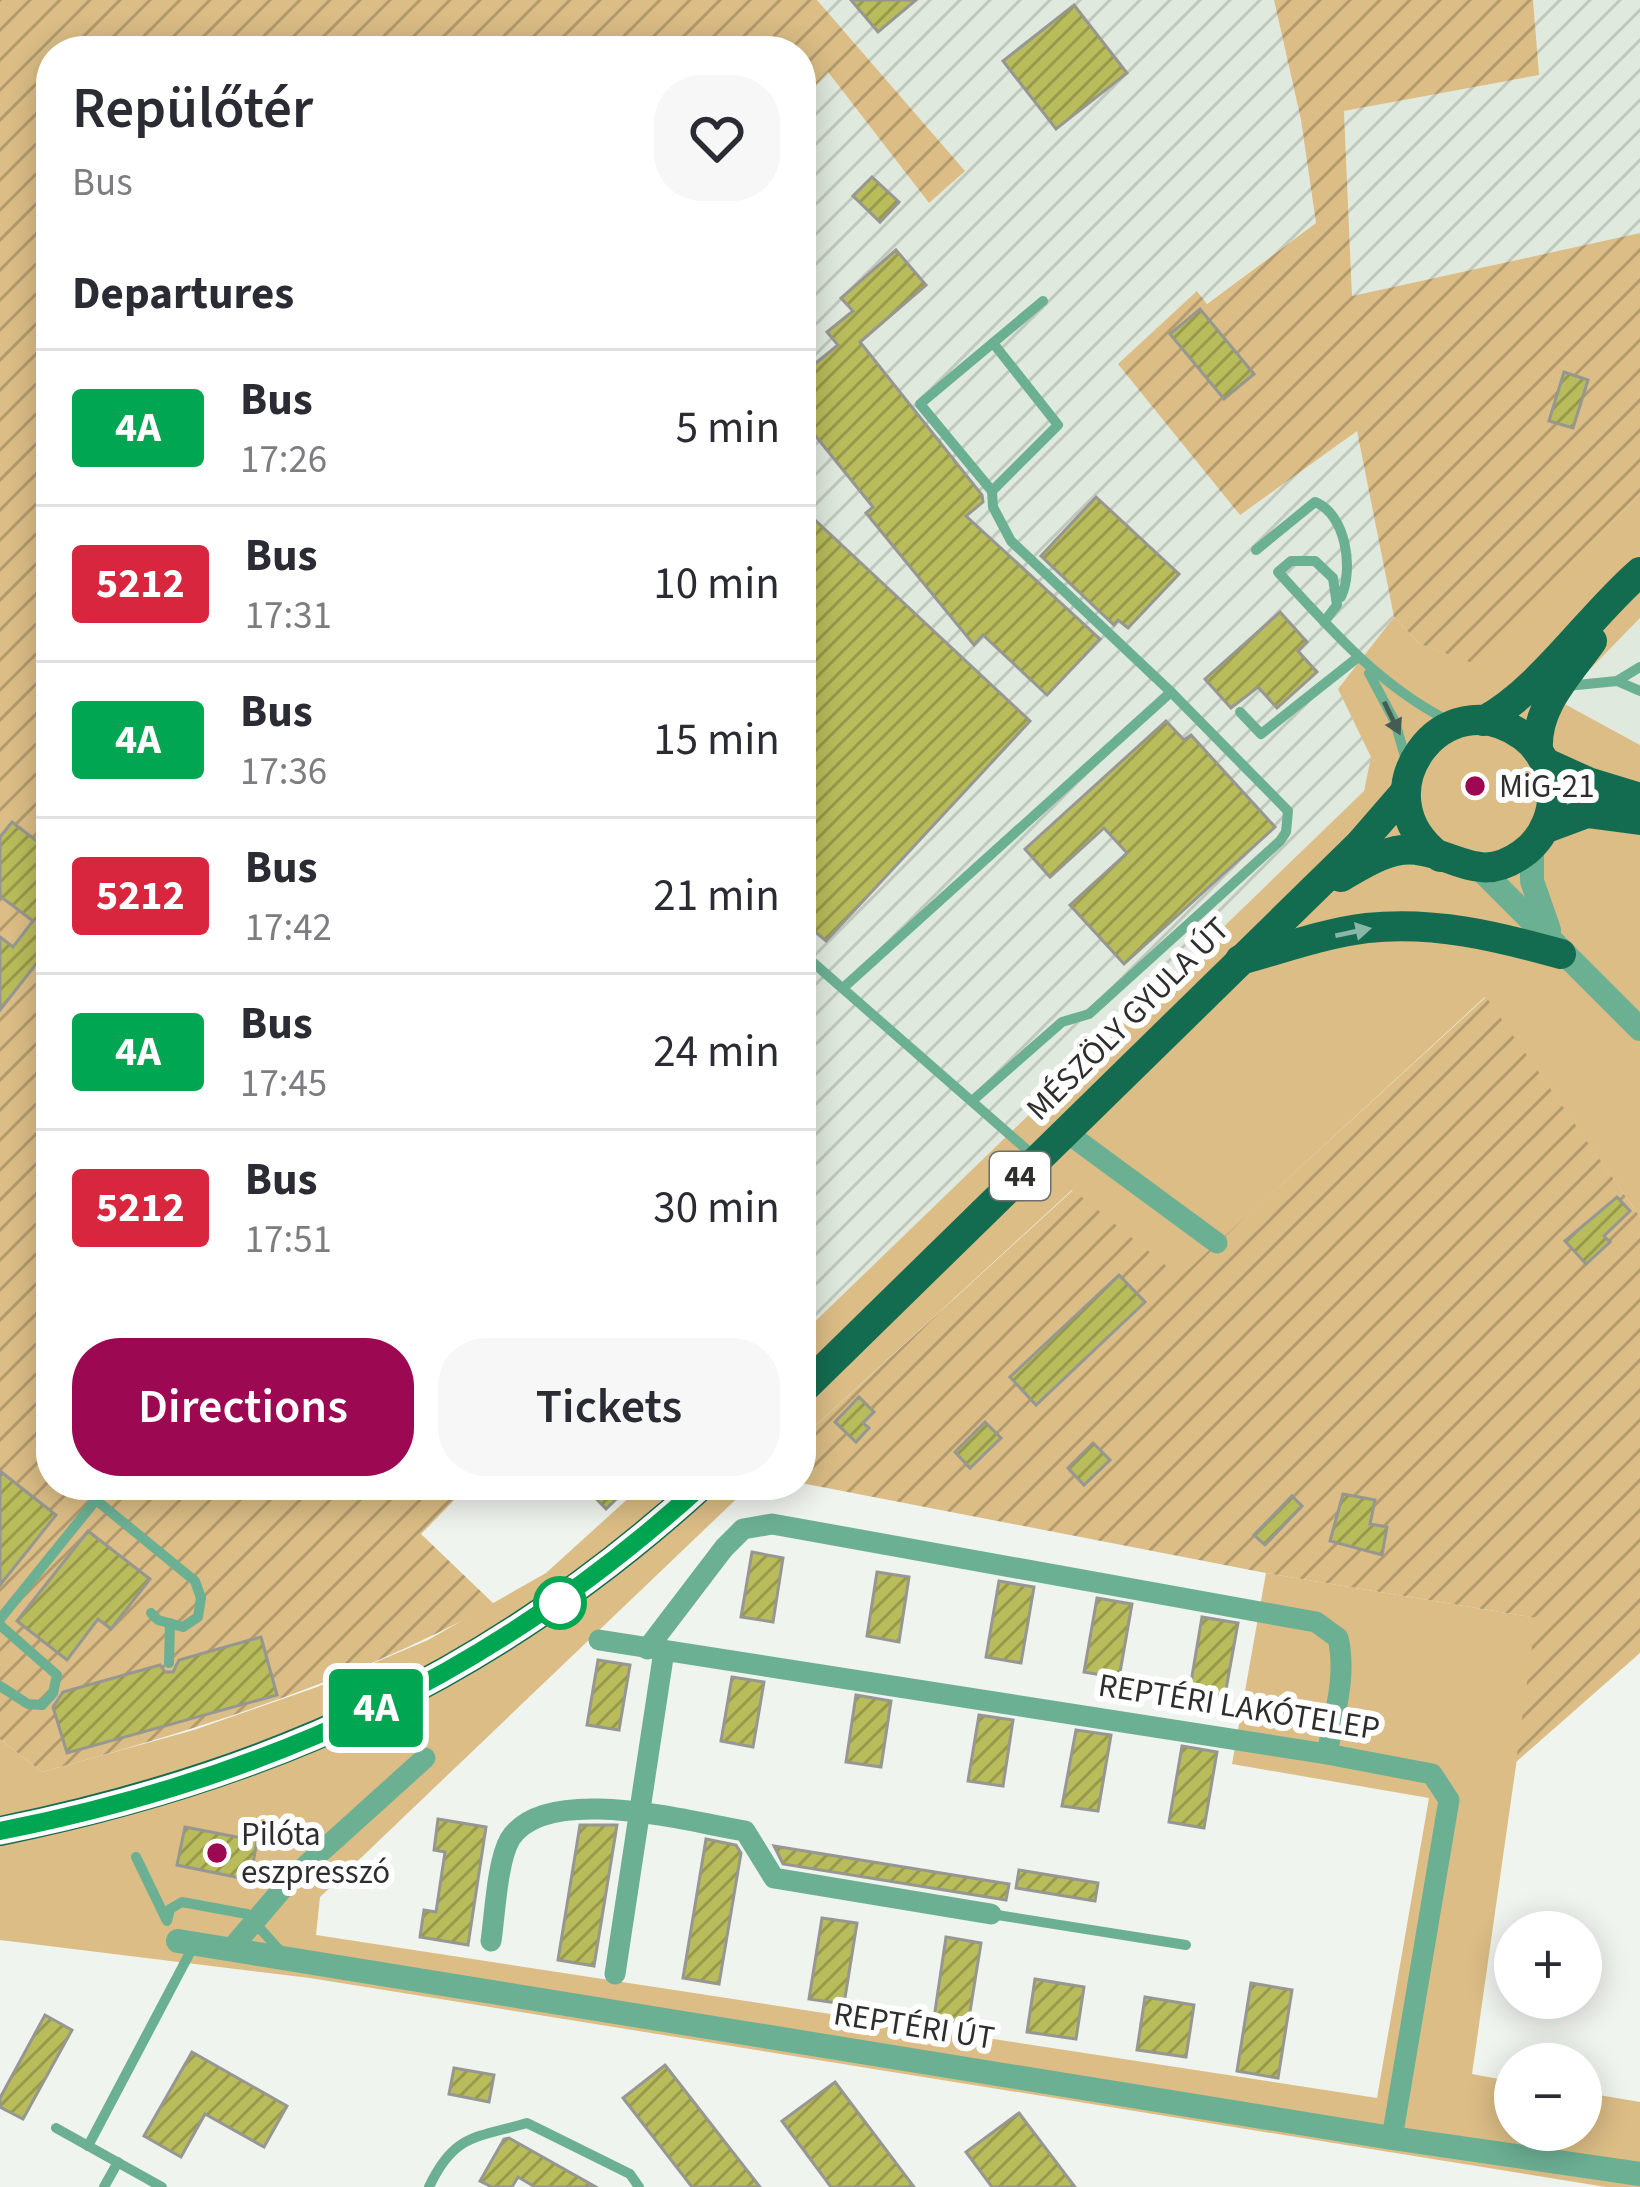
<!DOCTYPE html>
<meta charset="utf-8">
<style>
body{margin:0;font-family:"Source Sans 3",sans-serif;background:#f7f7f7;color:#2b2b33;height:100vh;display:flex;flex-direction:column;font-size:45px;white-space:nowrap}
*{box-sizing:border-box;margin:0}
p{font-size:39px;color:#7c7c81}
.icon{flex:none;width:66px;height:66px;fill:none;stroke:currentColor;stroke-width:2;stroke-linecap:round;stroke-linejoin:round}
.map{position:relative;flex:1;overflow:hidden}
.sheet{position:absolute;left:36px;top:36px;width:780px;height:1464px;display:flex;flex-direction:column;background:#fff;border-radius:48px;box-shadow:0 6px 30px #0003}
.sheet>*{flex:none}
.badge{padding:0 24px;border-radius:9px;font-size:42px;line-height:78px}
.controls{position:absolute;left:1494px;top:1911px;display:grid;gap:24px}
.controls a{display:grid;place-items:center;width:108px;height:108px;border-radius:50%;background:#fff;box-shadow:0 6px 30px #0003;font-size:60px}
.map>.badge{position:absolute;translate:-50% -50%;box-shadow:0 0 0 6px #fff}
h2{padding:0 36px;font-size:45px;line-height:108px}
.round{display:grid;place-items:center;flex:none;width:126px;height:126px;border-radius:48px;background:#f7f7f7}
.summary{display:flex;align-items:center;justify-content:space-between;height:204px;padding:0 36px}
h1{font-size:57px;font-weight:600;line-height:90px}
.action{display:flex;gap:24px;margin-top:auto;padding:24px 36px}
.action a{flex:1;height:138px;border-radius:48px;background:#9d0853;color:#fff;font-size:48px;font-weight:600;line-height:138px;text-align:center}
.action a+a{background:#f7f7f7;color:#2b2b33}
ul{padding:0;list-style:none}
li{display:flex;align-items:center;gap:36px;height:156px;padding:0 36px;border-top:3px solid #e1e1e2}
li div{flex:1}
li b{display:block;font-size:45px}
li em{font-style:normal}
li .badge{min-width:132px;font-weight:700;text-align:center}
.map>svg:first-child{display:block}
</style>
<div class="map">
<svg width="1640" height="2187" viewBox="0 0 1640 2187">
<defs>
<pattern id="industrial-furrows" width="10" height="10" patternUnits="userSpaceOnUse" patternTransform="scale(3)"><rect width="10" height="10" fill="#e0e9dd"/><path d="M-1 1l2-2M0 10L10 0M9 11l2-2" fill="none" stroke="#c0c8be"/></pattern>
<pattern id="garden-furrows" width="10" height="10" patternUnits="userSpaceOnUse" patternTransform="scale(3)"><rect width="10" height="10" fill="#dbbd85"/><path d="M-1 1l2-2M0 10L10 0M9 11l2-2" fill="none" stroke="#b29a6d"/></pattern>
<pattern id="building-hatch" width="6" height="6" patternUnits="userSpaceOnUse" patternTransform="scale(3)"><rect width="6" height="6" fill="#b9bc5a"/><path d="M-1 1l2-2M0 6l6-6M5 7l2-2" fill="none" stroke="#97994b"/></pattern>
</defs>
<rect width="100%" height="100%" fill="#f0f4ee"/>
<polygon fill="#e0e9dd" points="1640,618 1640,745 1558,701"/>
<g fill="url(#industrial-furrows)">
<polygon points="817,0 1274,0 1301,120 1316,223 1206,304 1198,291 1119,364 1357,430 1394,617 1338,689 1372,757 1364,791 801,1335 801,101 828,72 929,203 964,170"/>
<polygon points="1533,0 1640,0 1640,233 1352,296 1344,111 1538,75"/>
</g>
<g fill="#dbbd85">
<polygon points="1640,494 1640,618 1559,701 1640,745 1640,1217 1485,997 1180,1278 1072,1190 801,1439 801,1335 1364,791 1371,757 1338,689 1394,617 1420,644 1472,662"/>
<polygon points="643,1485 751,1485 320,1897 316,1935 1377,2098 1429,1798 1232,1764 1266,1573 1537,1618 1472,2074 1515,2082 1515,2130 1581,2130 1581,2092 1640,2102 1640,2187 1606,2187 310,1978 0,1940 0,1739 42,1772 194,1730 317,1687 428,1640 546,1573"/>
</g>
<g fill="url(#garden-furrows)">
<path d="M0 0H817L965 171 929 203 828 72 801 101V51H51V1485H469L421 1534 494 1604C351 1682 199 1729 42 1772L0 1739Z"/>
<polygon points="1274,0 1533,0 1539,75 1344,111 1352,296 1640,233 1640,494 1472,663 1420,644 1394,617 1357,431 1240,515 1118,364 1197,291 1207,304 1316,223 1301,120"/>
<polygon points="1486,997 1640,1217 1640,1653 1516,1762 1536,1618 1266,1573 801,1483 801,1439 1073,1190 1180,1277"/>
</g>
<g fill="url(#building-hatch)" stroke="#969791" stroke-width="3">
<polygon points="851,0 916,0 878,32"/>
<polygon points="1074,5 1127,73 1056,129 1003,61"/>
<polygon points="872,177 899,202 880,222 853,196"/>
<polygon points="896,250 926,285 860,342 982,495 983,502 966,516 1100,639 1047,695 983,635 974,645 866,513 873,507 801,418 801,375 838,345 827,332 853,311 841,298"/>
<polygon points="1200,309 1254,374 1224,399 1170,334"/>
<polygon points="1564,372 1588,380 1573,428 1549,421"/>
<polygon points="1096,497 1179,574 1128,628 1118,620 1114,625 1041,556"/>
<polygon points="801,507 1030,721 826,941 801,920"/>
<polygon points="1280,612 1307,642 1298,651 1317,672 1277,708 1258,687 1231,708 1205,679"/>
<polygon points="1166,721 1184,740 1191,735 1275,827 1124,964 1070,905 1127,853 1104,828 1050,877 1025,849"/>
<polygon points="12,822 51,852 51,975 36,964 0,1010 0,937 13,947 33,921 0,896 0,837"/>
<polygon points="1617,1197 1630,1211 1604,1236 1610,1242 1586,1264 1565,1241"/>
<polygon points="1119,1275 1145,1302 1036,1405 1010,1377"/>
<polygon points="859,1397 874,1412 863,1423 869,1428 856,1442 835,1422"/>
<polygon points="985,1422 1001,1438 970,1468 955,1452"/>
<polygon points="1093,1443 1110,1460 1084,1485 1068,1468"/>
<polygon points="0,1471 56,1515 0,1585"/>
<polygon points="583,1485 631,1485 606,1509"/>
<polygon points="1343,1494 1375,1500 1370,1524 1387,1527 1382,1555 1330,1541"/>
<polygon points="1292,1496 1302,1506 1265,1545 1254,1535"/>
<polygon points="88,1531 150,1579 111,1629 98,1619 67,1660 17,1621"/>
<polygon points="752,1552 783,1558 773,1622 741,1617"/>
<polygon points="877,1572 909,1577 899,1642 867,1636"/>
<polygon points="999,1581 1034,1587 1021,1663 986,1657"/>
<polygon points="1097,1598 1132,1604 1119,1678 1084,1672"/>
<polygon points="1202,1617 1238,1623 1225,1695 1190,1688"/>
<polygon points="261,1637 277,1695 67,1753 53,1707 63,1692 160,1665 165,1672 173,1672 179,1660"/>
<polygon points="598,1660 630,1665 619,1730 587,1725"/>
<polygon points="732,1677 764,1682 753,1747 721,1741"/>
<polygon points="856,1695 891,1701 881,1767 846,1762"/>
<polygon points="979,1715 1013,1720 1003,1786 968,1781"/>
<polygon points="1076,1730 1111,1735 1098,1811 1062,1806"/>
<polygon points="1182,1746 1217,1752 1204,1828 1169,1822"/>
<polygon points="438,1819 486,1827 468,1945 420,1937 424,1910 436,1912 445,1852 434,1850"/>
<polygon points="580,1825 617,1825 594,1966 558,1960"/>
<polygon points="185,1827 257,1841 250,1880 177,1865"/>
<polygon points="706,1839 736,1845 741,1853 719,1984 683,1978"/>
<polygon points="774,1846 1009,1884 1006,1900 783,1864"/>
<polygon points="1019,1870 1098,1883 1095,1901 1016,1888"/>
<polygon points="822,1918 857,1923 844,2004 809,1999"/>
<polygon points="946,1937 981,1943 968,2024 934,2018"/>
<polygon points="1035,1979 1084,1987 1076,2039 1027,2032"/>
<polygon points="1251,1983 1292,1990 1278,2078 1237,2071"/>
<polygon points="1145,1997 1194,2005 1186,2057 1137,2050"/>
<polygon points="45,2015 72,2030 23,2119 0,2107 0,2098"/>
<polygon points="192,2052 287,2106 264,2147 205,2114 181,2157 144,2136"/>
<polygon points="665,2065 760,2187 692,2187 623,2098"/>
<polygon points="454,2068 494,2075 489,2102 449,2094"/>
<polygon points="835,2082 914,2187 831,2187 782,2121"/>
<polygon points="1019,2113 1075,2187 992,2187 966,2152"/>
<polygon points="509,2138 596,2187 535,2187 518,2177 512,2187 492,2187 480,2181 504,2139"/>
</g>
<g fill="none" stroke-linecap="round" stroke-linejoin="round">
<g stroke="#6cb094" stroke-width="10">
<polyline points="992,491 1058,425 993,343"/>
<path d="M1256 550 1315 502C1346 514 1354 569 1341 597"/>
<path d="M1324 622 1337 605 1333 578 1315 561H1291L1278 572C1330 628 1377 684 1447 720"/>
<polyline points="1369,673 1395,722 1406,760"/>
<polyline points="1617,681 1640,667"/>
<polyline points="1567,686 1617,681 1640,691"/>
<polyline points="1240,712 1261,734 1357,658"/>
<polyline points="801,952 1033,1155"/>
<polyline points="843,988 1171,692"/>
<polyline points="972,1101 1062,1022 1089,1014 1280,841 1286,832 1288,811 1171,692 1011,541 993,507 992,491 920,404 1043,301"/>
<polyline points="96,1500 195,1581 201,1598 198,1617 183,1627 158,1620 151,1613"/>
<polyline points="0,1619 96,1500 79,1485"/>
<polyline points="0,1625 57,1675 53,1693 42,1705 28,1704 0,1686"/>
<polyline points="169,1663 170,1623"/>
<polyline points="136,1857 166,1919"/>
<polyline points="991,1914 1186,1945"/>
<polyline points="167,1921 170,1909 182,1902 247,1914 283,1954"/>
<polyline points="56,2128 162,2187"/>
<polyline points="88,2146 193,1947"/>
<polyline points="104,2187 118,2162"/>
<path d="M429 2187C454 2134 475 2138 527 2123L630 2174 639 2187"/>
</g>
<g stroke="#6cb094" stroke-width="21">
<polyline points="1066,1132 1217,1243"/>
<polyline points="599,1640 1327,1754 1432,1774 1449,1800 1392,2138"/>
<path d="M647 1649 724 1548 743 1529 772 1524 1316 1622 1338 1638C1347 1676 1334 1716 1327 1754"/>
<path d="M491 1941C495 1914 497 1862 510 1839 546 1782 689 1822 745 1831L774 1878 991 1914"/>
<polyline points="230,1950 291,1879 425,1758"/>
<polyline points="615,1974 664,1651"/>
</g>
<g stroke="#6cb094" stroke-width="24">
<polyline points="1532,845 1532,881 1549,930"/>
<polyline points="1479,868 1640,1029"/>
<polyline points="178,1941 1392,2138 1640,2174"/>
</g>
<g stroke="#146c50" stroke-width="30">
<path d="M1483 721C1540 691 1589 616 1640 572"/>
<path d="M1538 751C1535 707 1568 675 1592 641"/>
<polyline points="1546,763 1588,782 1640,798"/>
<polyline points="1544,829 1587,813 1640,820"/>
<path d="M1341 877C1363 864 1390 846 1417 850 1458 855 1480 884 1522 854 1545 838 1556 809 1551 782 1547 763 1538 747 1523 736 1444 677 1356 795 1440 857"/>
<path d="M1240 960C1281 949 1325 933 1367 928 1435 921 1496 936 1561 954"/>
<polyline points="801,1391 1359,845 1405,792"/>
<path d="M0 1831C274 1775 495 1674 702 1485"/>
</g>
</g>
<defs><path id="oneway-solid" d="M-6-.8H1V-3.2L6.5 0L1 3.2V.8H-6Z" transform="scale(3)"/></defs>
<use fill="#445c51" href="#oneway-solid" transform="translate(1392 718) rotate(64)"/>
<use fill="#8ab6a8" href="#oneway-solid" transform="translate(1353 932) rotate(-12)"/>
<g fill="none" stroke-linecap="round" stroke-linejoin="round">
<defs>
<path id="line" d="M0 1831C272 1777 496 1673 702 1485"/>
</defs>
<use href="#line" stroke="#fff" stroke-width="27"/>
<use href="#line" stroke="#00a651" stroke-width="18"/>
</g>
<g fill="#9d0853" stroke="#fff" stroke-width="4.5">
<circle cx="1475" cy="786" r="12"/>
<circle cx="217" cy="1853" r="12"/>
</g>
<circle fill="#fff" stroke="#00a651" stroke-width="6" cx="560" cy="1603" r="24"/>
<g text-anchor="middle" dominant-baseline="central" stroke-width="12" stroke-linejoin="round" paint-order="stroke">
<rect fill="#fff" stroke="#6d6d6c" stroke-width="3" x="990" y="1152" width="60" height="48" rx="9"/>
<g font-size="30" font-weight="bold" fill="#2e2f2d">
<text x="1020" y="1176">44</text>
</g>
<g font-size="33" fill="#2e2f2d" stroke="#fff" text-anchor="start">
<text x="1499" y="786">MiG-21</text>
<text x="241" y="1834">Pilóta<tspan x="241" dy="38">eszpresszó</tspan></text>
</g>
<g font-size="33" fill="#2e2f2d" stroke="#fff">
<text transform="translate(1128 1019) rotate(-45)">MÉSZÖLY GYULA ÚT</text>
<text transform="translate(1239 1707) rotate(9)">REPTÉRI LAKÓTELEP</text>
<text transform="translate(914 2026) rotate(9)">REPTÉRI ÚT</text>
</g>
</g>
</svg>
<div class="controls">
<a>+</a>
<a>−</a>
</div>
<b class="badge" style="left:376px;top:1708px;background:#00a651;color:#fff">4A</b>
<section class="sheet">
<div class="summary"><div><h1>Repülőtér</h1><p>Bus</p></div><a class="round"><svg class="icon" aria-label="heart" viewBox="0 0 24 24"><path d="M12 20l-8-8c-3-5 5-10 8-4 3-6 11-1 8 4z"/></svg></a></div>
<h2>Departures</h2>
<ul>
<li><span class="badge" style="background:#00a651;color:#fff">4A</span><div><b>Bus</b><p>17:26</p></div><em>5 min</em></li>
<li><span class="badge" style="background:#d7263d;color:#fff">5212</span><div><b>Bus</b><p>17:31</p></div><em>10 min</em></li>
<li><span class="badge" style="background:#00a651;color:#fff">4A</span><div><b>Bus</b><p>17:36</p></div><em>15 min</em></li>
<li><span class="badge" style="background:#d7263d;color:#fff">5212</span><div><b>Bus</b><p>17:42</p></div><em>21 min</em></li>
<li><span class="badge" style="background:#00a651;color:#fff">4A</span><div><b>Bus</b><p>17:45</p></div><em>24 min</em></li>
<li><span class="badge" style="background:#d7263d;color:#fff">5212</span><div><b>Bus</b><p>17:51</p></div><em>30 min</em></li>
</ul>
<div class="action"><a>Directions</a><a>Tickets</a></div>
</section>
</div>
